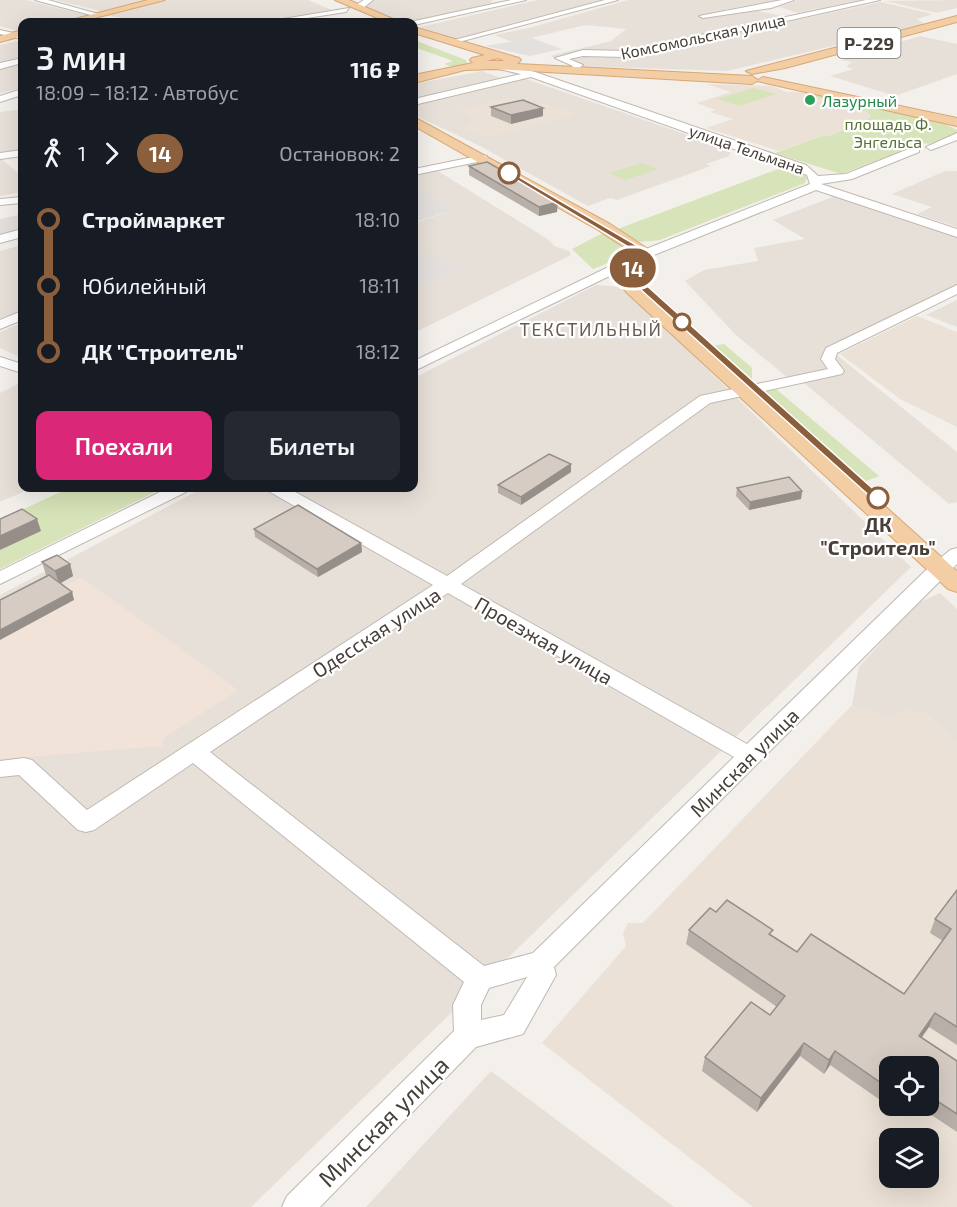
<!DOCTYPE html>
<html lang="ru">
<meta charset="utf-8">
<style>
body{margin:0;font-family:"Exo 2",sans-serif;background:#242831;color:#f1f3f6;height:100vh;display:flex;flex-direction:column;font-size:22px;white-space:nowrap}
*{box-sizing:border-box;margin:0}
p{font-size:20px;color:#9ea1a6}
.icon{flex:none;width:33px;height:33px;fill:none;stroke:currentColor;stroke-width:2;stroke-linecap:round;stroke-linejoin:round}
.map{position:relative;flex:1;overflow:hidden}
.details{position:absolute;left:18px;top:18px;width:400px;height:474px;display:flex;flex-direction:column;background:#171b24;border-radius:12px;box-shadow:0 6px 24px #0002}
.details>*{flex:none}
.badge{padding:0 12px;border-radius:20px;font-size:21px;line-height:39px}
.controls{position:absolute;left:879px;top:1056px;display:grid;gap:12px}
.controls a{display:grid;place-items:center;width:60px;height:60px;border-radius:12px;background:#171b24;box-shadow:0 6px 24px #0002;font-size:30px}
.map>.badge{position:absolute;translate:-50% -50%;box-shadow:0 0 0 3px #fff}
.legs{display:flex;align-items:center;gap:9px;height:66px;padding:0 18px;font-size:20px}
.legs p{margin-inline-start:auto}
.headline{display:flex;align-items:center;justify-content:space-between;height:102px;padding:0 18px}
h1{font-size:33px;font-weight:600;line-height:45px}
.button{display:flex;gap:12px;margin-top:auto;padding:12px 18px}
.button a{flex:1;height:69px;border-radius:12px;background:#db2777;color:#fff;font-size:24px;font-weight:600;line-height:69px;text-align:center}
.button a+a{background:#242831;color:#f1f3f6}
ul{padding:0 18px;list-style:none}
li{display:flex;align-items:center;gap:21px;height:66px;font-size:22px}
li i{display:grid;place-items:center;width:9px;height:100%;margin:0 8px;background:currentColor}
li i::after{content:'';width:15px;height:15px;margin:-8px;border:4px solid;border-radius:50%;background:#171b24}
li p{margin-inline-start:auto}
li:first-child i{background:linear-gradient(#0000 50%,currentColor 0)}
li:last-child i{background:linear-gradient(currentColor 50%,#0000 0)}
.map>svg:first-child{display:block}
</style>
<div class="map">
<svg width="957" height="1207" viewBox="0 0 957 1207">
<rect width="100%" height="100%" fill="#f3efeb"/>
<g fill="#e7e0d9">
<polygon points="0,0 26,0 86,15 59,22 22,22 22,32 0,26"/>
<polygon points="55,0 148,0 101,11"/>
<polygon points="169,0 308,0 334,11 267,22 138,22 108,15"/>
<polygon points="371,0 493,0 487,7 414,23 396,22 360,8"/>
<polygon points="538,0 602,0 456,39 420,27"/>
<polygon points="628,0 784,0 728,9 698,17 749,9 782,16 748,24 759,28 881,2 933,14 917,19 925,24 727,71 576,66 550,56 611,41 626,29 586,25 513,42 494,35 529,28"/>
<polygon points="798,0 861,0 798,13 779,7"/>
<polygon points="957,0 957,8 937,13 885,1"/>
<polygon points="920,36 957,44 957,74 895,96 830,76 854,69 846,67 852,62 841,60"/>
<polygon points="22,40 22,59 0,64 0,45"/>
<polygon points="22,64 22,88 0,93 0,69"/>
<polygon points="482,71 503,79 526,79 731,150 729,156 706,164 711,166 617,200 610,198 588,206 478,145 414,115 414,84"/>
<polygon points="15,110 22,111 22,152 0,155 0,112"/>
<polygon points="0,158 22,176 22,192 0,196"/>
<polygon points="414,167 438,171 549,240 554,246 569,251 571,255 414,333 414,288 459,268 414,249 414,223 454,210 414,189"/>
<polygon points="945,171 957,171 957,227 917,214 932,207 892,194"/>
<polygon points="835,196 957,236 957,285 827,347 957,452 957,502 949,504 804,383 788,378 736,335 685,281 704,270 758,261 754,248 805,239 773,220"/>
<polygon points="22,245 22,313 0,323 0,251"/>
<polygon points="596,285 623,287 911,567 251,1207 0,1207 0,595 203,488 414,488 414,378"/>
<polygon points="957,300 957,327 926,315"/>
<polygon points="22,323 22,358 0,348 0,332"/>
<polygon points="22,382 22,488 32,488 0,502 0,393"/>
<polygon points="940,593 957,609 957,744 927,715 906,709 888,718 852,705 859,667 916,604"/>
<polygon points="491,1071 674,1207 366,1207"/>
</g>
<polygon fill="#f2e3d9" points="81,577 238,690 164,738 162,746 0,759 0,610 59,589"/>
<g fill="#e3dfdc">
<polygon points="416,188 454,210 414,222 414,189"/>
<polygon points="22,214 22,229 0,237 0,219"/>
<polygon points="414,248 447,263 460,268 414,288"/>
</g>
<g fill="#ebe1d6" fill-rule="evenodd">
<polygon points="706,84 772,86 786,92 800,92 826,100 844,108 867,111 871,117 830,136 822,136 779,151 706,128 733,119 710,112 715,110 697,103 731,92"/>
<polygon points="509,98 522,103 544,103 577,115 483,138 463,127 473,117 458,110"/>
<polygon points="917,316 957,332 957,427 900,399 840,354"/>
<path d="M852 705 888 718 906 709 927 715 957 744V1207H753L542 1043 626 946 623 933 628 923H643ZM890 1066H928V1106H890ZM890 1138H928V1178H890Z"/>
</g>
<g fill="#d7e3b8">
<polygon points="414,40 466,60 467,64 455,68 444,64 453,61 414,47"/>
<polygon points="754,88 776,94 739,106 717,99"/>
<polygon points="812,91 943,123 957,130 957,134 929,144 923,143 841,174 775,153 822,136 830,136 871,117 867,111 836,106 826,100 804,94"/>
<polygon points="642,163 658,169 625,180 609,173"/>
<polygon points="789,165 807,177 805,183 660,240 639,242 615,230"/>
<polygon points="603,233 616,242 625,251 618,259 593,269 572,249"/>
<polygon points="724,344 752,368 752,381 712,346"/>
<polygon points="776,389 879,476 866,481 764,392"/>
<polygon points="69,488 163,488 0,569 0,520"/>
</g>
<polygon fill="#e3e0de" points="532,38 562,49 530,56 485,46"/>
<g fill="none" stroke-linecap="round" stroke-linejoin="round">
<defs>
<g id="minor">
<polygon points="35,0 48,0 102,15 98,17"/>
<polygon points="364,0 373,0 362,9 356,9 356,5"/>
<polygon points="511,0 526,0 414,25 414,22 410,22"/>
<polygon points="605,0 618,0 451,44 447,42"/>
<polygon points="782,0 794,0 771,8 703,18 699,16"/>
<polygon points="866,0 880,0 625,57 583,56 569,59 583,65 573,73 569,70 573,66 555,58 583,50 625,51"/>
<polygon points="349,8 346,12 281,22 265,22"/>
<polygon points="0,30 22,35 22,39 0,34"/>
<polygon points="22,58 22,63 0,69 0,63"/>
<polygon points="497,63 535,72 806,165 818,176 846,174 911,148 919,148 919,152 852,179 821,184 957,229 957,237 816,190 649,257 641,257 641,251 810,184 807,175 531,77 414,105 414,99 521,74 494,68 493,66"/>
<polygon points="22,89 22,95 0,102 0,96"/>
<polygon points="957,133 957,140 931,150 926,147"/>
<polygon points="22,150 22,156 0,159 0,153"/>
<polygon points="483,155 487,156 487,160 414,175 414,169"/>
<polygon points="22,197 22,203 0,205 0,199"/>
<polygon points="22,229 22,237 0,243 0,235"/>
<polygon points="621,261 626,262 626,268 414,371 414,361"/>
<path d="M957 285V294L837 353 835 359 844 371 842 374 710 403 461 584 747 744 925 571 950 550 957 548V564L554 967 556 975 523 1034 476 1047 320 1207H282L287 1196 454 1031 453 1005 464 982 193 763 94 830 86 832 78 830 19 775 0 777V761L24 758 32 760 87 810 433 585 270 492 268 488H288L447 576 700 396 828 369 821 359 826 348ZM448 593 734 757 533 953 484 966 210 752ZM527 977 504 1015 481 1020V1005L489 988Z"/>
<polygon points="22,311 22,320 0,329 0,320"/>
<polygon points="0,357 22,364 22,373 0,366"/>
<polygon points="168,488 189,488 186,492 0,584 0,571"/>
</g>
<g id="major">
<polygon points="148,0 165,0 79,22 63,22"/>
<polygon points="335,0 349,0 400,22 387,22"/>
<polygon points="957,16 957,22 785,68 752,74 746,71"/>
<path d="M414 27 519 58 521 60 517 64 752 76 758 80 763 77 957 118V126L757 81 752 84 495 69 465 70 414 83V75L473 63 470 60 472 58 485 55 414 33ZM498 58 505 61H486Z"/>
<polygon points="22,30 22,36 0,42 0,36"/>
<polygon points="414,117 610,224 651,251 653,254 630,267 638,284 957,571 957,592 948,589 626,292 616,279 613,265 633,253 598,230 414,126"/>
</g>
</defs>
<use href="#minor" stroke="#c1b8b1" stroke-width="2"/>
<use href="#major" stroke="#d7a775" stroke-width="2"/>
<use href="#minor" fill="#fff" fill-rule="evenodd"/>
<use href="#major" fill="#f3cea4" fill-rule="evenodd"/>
</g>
<g fill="#b9afa9">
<polygon points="491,107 543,116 511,124 491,116"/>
<polygon points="469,166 557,212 539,216 469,175"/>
<polygon points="571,472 521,505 498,493 498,485"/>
<polygon points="737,488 802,491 801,499 749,510 736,496"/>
<polygon points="254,529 361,543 362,552 318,577 255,537"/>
<polygon points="42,562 70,564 73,576 60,583 72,592 74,600 46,575"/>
<polygon points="957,890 957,1045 929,1027 921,1037 957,1061 957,1132 918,1106 928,1106 928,1066 890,1066 890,1106 911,1106 903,1116 830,1065 824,1074 800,1056 757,1112 702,1071 705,1057 770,1015 777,1007 686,944 689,930 716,912 771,935 797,952 904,994 943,941 930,933 935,919"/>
</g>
<g fill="#968f89">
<polygon points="543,108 543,116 511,124 511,115"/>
<polygon points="558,202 557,212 539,216 539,207"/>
<polygon points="571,464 571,472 521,505 521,497"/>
<polygon points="802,491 801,499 749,510 750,502"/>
<polygon points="37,519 41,531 0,550 0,536"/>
<polygon points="361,543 362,552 318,577 317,569"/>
<polygon points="70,564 73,576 59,584 55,571"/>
<polygon points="72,592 74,600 0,640 0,630"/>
<polygon points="935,1013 929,1027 913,1050 919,1036"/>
<polygon points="804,1043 800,1056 757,1112 761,1098"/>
<polygon points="835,1051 830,1065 824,1074 829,1060"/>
<polygon points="908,1106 911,1106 903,1116"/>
</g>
<g fill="#d7ccc4" stroke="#968f89" stroke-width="1.5">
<polygon points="523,100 543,108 511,115 491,107"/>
<polygon points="487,162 558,202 539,207 469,166"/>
<polygon points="549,454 571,464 521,497 498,485"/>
<polygon points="789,477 802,491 750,502 737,488"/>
<polygon points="298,505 361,543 317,569 254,529"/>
<polygon points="22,509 37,519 0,536 0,519"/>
<polygon points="57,555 70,564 55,571 42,562"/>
<polygon points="49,575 72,592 0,630 0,600"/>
<polygon points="957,890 957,1027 935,1013 919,1036 957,1061 957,1114 928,1095 928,1066 890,1066 890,1089 835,1051 829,1060 804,1043 761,1098 705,1057 751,1002 770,1015 785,996 689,930 710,908 716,912 727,900 773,930 769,934 797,952 811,934 904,994 951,929 935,919"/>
</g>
<polygon fill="#8b5e3c" stroke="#fff" stroke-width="1.5" points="509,171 648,252 648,256 636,261 639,277 645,284 881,496 881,500 874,500 639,288 631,277 628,260 640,254 507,174"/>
<circle fill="#2e9e5b" stroke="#fff" stroke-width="2" cx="810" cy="100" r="6"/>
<g fill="#fff" stroke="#8b5e3c" stroke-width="3">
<circle cx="509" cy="173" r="10"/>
<circle cx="682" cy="322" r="8"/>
<circle cx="878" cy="498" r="10"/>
</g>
<g text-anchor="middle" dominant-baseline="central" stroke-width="4.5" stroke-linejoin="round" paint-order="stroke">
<g font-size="16" fill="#473f39" stroke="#fff">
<text transform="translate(703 36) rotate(-12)">Комсомольская улица</text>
<text transform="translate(747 149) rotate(19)">улица Тельмана</text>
</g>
<g font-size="16" fill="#27864d" stroke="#fff" text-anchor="start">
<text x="822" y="100">Лазурный</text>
</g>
<g font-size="16" fill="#577233" stroke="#fff">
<text x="888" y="123">площадь Ф.<tspan x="888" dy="18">Энгельса</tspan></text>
</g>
<rect fill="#fff" stroke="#7e7974" stroke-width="1.5" x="837.5" y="28" width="63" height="30" rx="4.5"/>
<g font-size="18" font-weight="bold" fill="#473f39">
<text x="869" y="43">Р-229</text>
</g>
<g font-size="18" letter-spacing="1.5" fill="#685b52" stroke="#fff">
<text x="591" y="329">ТЕКСТИЛЬНЫЙ</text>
</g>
<g font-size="20" font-weight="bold" fill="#473f39" stroke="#fff">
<text x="878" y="524">ДК<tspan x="878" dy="23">"Строитель"</tspan></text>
</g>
<g font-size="20" fill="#473f39" stroke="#fff">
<text transform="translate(376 632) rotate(-33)">Одесская улица</text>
<text transform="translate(544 640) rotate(30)">Проезжая улица</text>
<text transform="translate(744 762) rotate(-45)">Минская улица</text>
</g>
<g font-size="24" fill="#473f39" stroke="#fff">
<text transform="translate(383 1121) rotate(-45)">Минская улица</text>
</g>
</g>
</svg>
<div class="controls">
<a><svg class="icon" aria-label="locate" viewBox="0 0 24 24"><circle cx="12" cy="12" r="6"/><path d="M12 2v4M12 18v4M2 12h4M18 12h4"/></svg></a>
<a><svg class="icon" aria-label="layers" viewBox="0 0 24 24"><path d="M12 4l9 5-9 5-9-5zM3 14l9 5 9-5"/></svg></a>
</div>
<b class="badge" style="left:633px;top:268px;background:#8b5e3c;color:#fff">14</b>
<section class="details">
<div class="headline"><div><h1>3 мин</h1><p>18:09 – 18:12 · Автобус</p></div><b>116 ₽</b></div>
<div class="legs"><svg class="icon" aria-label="walk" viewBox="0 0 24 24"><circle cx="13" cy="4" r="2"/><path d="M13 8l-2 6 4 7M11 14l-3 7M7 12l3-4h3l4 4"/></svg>1<svg class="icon" aria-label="forward" viewBox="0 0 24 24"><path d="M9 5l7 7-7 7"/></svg><b class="badge" style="background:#8b5e3c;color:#fff">14</b><p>Остановок: 2</p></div>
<ul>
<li><i style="color:#8b5e3c"></i><b>Строймаркет</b><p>18:10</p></li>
<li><i style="color:#8b5e3c"></i><span>Юбилейный</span><p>18:11</p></li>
<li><i style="color:#8b5e3c"></i><b>ДК &quot;Строитель&quot;</b><p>18:12</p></li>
</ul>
<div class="button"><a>Поехали</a><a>Билеты</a></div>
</section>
</div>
